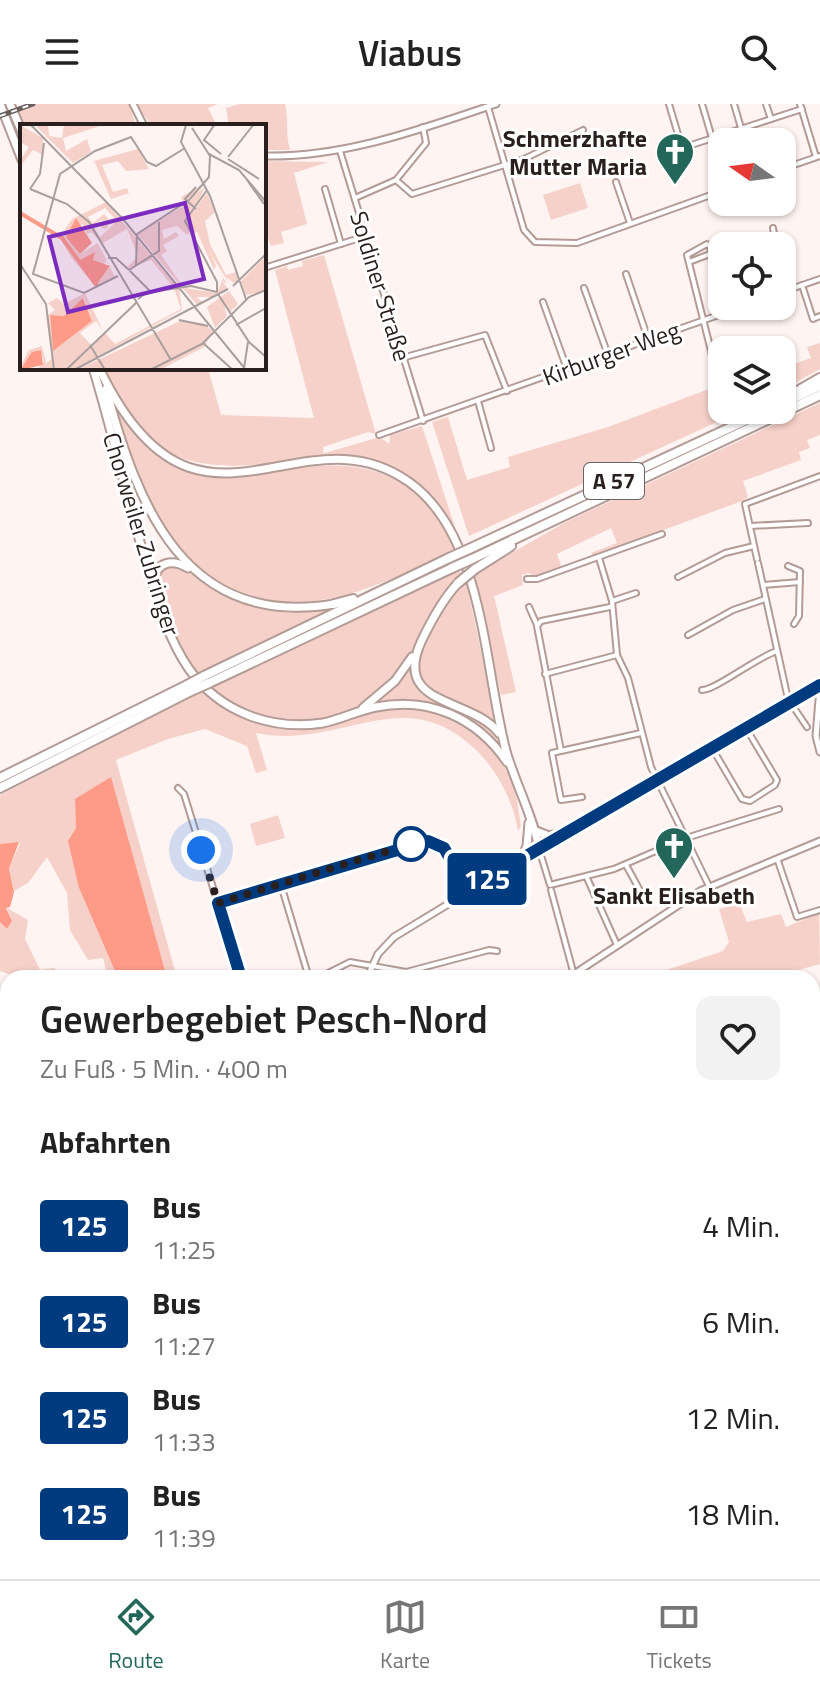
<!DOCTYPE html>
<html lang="de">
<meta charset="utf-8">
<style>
body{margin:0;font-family:"Titillium Web",sans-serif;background:#f2f2f2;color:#222;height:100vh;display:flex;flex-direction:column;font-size:30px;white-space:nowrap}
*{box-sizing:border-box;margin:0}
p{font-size:26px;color:#767676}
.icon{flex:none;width:44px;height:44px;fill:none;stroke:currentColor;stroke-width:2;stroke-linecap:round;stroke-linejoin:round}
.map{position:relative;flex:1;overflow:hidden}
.panel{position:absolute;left:0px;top:866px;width:820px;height:610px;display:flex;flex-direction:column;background:#fff;border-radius:24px 24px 0 0;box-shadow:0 2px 6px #0004}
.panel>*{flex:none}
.badge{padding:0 16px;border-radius:6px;font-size:28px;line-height:52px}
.needle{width:52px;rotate:284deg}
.fabs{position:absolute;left:708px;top:24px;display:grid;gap:16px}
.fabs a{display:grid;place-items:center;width:88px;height:88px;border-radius:16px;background:#fff;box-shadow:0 2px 6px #0004;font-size:40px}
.you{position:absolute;width:40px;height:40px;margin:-20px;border:6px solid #fff;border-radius:50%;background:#1a73e8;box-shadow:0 0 0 12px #1a73e833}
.map>.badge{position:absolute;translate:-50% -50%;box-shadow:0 0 0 4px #fff}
h2{padding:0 40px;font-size:30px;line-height:72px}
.round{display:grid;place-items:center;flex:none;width:84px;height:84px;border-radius:16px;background:#f2f2f2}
.head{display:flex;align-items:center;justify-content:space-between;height:136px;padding:0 40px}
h1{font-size:38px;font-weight:600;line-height:60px}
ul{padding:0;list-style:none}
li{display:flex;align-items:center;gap:24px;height:96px;padding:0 40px}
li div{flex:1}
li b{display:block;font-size:30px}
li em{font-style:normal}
li .badge{min-width:88px;font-weight:700;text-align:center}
header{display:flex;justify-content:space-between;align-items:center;height:104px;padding:0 40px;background:#fff;font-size:36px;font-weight:600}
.menu{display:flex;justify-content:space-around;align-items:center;height:112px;border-top:2px solid #e0e0e0;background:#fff;font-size:22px;color:#767676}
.menu a{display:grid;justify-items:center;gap:4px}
.menu .active{color:#226759}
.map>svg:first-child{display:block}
</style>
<header><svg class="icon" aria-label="menu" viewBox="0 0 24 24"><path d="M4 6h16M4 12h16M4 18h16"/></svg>Viabus<svg class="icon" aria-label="search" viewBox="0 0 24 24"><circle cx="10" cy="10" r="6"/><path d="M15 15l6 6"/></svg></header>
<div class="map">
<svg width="820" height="1475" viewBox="0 0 820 1475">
<rect width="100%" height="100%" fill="#fff4f2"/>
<g fill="#f6d1c9">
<polygon points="37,0 129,0 136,22 24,22 18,7"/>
<polygon points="136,0 218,0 208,4 217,22 152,22"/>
<path d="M239 0H285C289 17 285 28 290 46H264V22H229L226 4Z"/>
<polygon points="264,57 328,58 294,69 307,120 281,128 284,139 271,142 264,123"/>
<polygon points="580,79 588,104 551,116 543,91"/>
<path d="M324 151 376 330 368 328 323 343 324 352C227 367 143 380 106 264H208L221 311 314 314 275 166 287 162 288 166 303 162 302 157Z"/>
<polygon points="820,239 820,265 782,286 782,264 811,254 807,243"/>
<polygon points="706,286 722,286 722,306 743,306 469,432 432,318 448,313 467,376 510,363 508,353 608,323"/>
<path d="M114 299C127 316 138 335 157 349 236 405 309 335 392 374 407 380 421 389 431 402 441 414 448 430 456 444 444 452 427 458 413 465 335 503 247 522 181 449 144 408 128 350 114 299Z"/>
<polygon points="820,299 820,331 807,336 810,344 799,348 801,356 743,377 748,393 742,397 593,452 591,449 617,439 611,424 557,450 562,464 537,473 528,469 522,471 523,481 494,492 516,588 501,591 473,471 564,419"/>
<path d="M422 322 461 442C436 374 386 357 320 354L325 349 380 333 389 340 390 331Z"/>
<path d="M164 461C191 464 207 482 231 493 269 510 297 505 335 505L197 570C178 544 155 505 156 473Z"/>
<path d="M460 465 461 471C435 499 424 534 402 565 355 630 269 631 210 584Z"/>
<polygon points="466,477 497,623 420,578 417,553 442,505"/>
<path d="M411 562 414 576 487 620 497 629 505 651C467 601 429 602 371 602Z"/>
<path d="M201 588 245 615 286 625 321 623 380 604H425L464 618 500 650 515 683 521 722 518 727C514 700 500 672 481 651 405 572 344 647 256 629L267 666 256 669 247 642 205 625 168 635 116 656 177 874H167L75 695 79 784 118 874H108L103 854 88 856 70 826 67 789 47 753 28 779 14 787 9 765 20 739 0 740V691Z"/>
<polygon points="278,711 285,734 256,742 250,720"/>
<polygon points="739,799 747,818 781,810 786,823 819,809 820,860 795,867 797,874 643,874 723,847 729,838 719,805"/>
<polygon points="7,804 28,816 25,835 40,866 54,864 63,874 21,874 0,867 0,818 7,825 12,817"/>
</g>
<g fill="#fe9b88">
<polygon points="111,673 167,874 118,874 79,784 68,737 76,724 75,695"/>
<polygon points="19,738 9,765 14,788 10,803 6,804 12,817 7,825 0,818 0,740"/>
<polygon points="8,1067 8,1300 0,1295 0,1070"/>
<polygon points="812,1243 820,1244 820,1468 803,1475 784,1475 782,1468 812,1468"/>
</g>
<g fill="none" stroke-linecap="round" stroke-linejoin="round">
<polyline stroke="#fe9b88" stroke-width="2" points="0,1389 8,1380"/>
<defs>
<g id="minor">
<polyline points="669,0 682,44 802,5"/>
<polyline points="702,0 712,34"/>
<polyline points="734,0 741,24"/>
<polyline points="766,0 771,15"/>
<polyline points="800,0 816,53"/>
<polyline points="488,3 524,126 535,138 577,139 722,87"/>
<polyline points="340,47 423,317"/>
<polyline points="782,65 820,52"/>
<polyline points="396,76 412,90 524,55 583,26"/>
<polyline points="616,78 630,119"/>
<polyline points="325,85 341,140"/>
<polyline points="355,94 396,76 426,39 423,23"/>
<polyline points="773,124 776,142"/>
<polyline points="689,158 710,150 711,143 707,140 687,151 720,283"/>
<polyline points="782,160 791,184"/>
<polyline points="264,164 366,132"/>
<polyline points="626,170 648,235"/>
<polyline points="802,181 813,215 820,212"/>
<polyline points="584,184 608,251"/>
<polyline points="782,188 820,175"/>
<polyline points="543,198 567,265"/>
<polyline points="402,254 485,231 507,287"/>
<polyline points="478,297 491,344"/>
<polyline points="379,331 744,202"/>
<polyline points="750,422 808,419"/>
<polyline points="599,454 612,497 617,551"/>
<polyline points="757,455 745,400 820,372"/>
<polyline points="758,459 788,595 807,623"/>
<polyline points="788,462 800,467 799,512 794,520"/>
<polyline points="678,473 725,449 754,442"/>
<polyline points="527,475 537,475 662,430"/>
<polyline points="763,481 800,478"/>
<polyline points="612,497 636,489"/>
<polyline points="529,503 537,521"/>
<polyline points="688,531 733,506 765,495"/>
<polyline points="617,551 628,574 651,663 709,782"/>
<polyline points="545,570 617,551"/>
<path d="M702 586C716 586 755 554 777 547"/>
<polyline points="712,644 742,695 750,697 775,681 777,676 746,624"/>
<polyline points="561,647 537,522 541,517 610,503"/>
<polyline points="178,684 184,690 241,874"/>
<polyline points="582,693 561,696 552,649 641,629"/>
<polyline points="539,745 550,781 614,765 686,734 779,705"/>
<polyline points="778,757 797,813 820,806"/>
<polyline points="626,761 643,792"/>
<polyline points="459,768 475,772 501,767"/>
<polyline points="587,774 617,841"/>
<polyline points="281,781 309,874"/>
<polyline points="551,786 574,871"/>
<polyline points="218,799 428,737 444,744 468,786"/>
<polyline points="318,874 350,858 406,868 489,846 497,847"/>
<polyline points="812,1044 820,1070"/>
<polyline points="812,1153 820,1148"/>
<polyline points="819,1172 820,1175"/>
<polyline points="812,1204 820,1202"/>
</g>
<g id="tertiary">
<polyline points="133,0 144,22"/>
<path d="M264 52C344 54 421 25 496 0"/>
<polyline points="820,584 816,632 820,648"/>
<polyline points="539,745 820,581"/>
<polyline points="533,1475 540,1468"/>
</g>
<g id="secondary">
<polyline points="367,874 378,850 394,833 539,745"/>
<polyline points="568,874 700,787 820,737"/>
<polyline points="0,1009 8,1006"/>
</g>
<g id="trunk">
<polyline points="0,0 22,56"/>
<polyline points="10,0 22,28"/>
<path d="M93 264C112 326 126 390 144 452 156 491 166 532 189 565 220 608 271 627 323 619 341 615 357 607 376 603 429 592 477 614 507 658"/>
<path d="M101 268C197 464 300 300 409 378 484 431 484 564 506 647 514 676 535 717 539 745"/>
<path d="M106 285C138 403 185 525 334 500"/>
<path d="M154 477C156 457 173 455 188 464"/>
<path d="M458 479C442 496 431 517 421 538 392 603 471 593 499 629"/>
<polyline points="363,604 395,577 412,553"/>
<polyline points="536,727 549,732 564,729"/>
<polyline points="521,755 527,742 529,719"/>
</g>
<g id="motorway">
<polyline points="795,294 820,282"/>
<polyline points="782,296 820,274"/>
<polyline points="469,445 768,306"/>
<polyline points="472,455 820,291"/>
<polyline points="475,465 511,442"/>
<polyline points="334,500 353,495"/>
<polyline points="204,572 449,454"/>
<polyline points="209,579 452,464"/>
<polyline points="0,674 187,581"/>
<polyline points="0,684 191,587"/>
</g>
</defs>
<use href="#minor" stroke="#b39b96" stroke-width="8"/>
<use href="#tertiary" stroke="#b39b96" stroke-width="9"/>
<use href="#secondary" stroke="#b39b96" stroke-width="9"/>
<use href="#trunk" stroke="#b39b96" stroke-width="11"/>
<use href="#motorway" stroke="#b39b96" stroke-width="12"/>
<use href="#minor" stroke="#fff" stroke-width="4"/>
<use href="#tertiary" stroke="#fff" stroke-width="5"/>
<use href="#secondary" stroke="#fff" stroke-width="5"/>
<use href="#trunk" stroke="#fff" stroke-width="7"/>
<use href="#motorway" stroke="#fff" stroke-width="8"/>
<defs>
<polyline id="rail" points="0,12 33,0"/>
</defs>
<use href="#rail" stroke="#69605e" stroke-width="5"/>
<use href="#rail" stroke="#fff" stroke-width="2" stroke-dasharray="6" stroke-linecap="butt"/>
<defs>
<g id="motorway-bridge">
<polyline points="449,454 469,445"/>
<polyline points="452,464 472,455"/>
<polyline points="458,479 475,465"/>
<polyline points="187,581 204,572"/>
<polyline points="191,587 209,579"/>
</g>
</defs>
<use href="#motorway-bridge" stroke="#b39b96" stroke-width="12" stroke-linecap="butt"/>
<use href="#motorway-bridge" stroke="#fff" stroke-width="8"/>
</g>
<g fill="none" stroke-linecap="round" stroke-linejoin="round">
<defs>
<polyline id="line" points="241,874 218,799 428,737 444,744 468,786 820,581"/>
</defs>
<use href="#line" stroke="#fff" stroke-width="18"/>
<use href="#line" stroke="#003b80" stroke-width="12"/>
<polyline stroke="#281f1e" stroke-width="8" stroke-dasharray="0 14.4" points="201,746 218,799 411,740"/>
</g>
<defs>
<symbol id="church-pin" viewBox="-11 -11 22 30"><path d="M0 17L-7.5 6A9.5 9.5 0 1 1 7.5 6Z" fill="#226759" stroke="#fff"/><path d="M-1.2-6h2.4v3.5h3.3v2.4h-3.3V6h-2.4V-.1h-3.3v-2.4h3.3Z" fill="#fff"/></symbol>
</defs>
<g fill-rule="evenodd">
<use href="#church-pin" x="653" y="26" width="44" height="60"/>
<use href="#church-pin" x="652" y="720" width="44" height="60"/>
</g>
<circle fill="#fff" stroke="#003b80" stroke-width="4" cx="411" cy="740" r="16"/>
<g text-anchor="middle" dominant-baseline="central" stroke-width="6" stroke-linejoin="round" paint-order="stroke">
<rect fill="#fff" stroke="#686262" stroke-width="2" x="584" y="359" width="60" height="36" rx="6"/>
<g font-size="22" font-weight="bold" fill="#281f1e">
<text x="614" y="377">A 57</text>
</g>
<g font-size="24" font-weight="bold" fill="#281f1e" stroke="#fff" text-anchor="end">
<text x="647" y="34">Schmerzhafte<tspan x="647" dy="28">Mutter Maria</tspan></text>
<text x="674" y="791" text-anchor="middle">Sankt Elisabeth</text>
</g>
<g font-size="24" fill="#281f1e" stroke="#fff">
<text transform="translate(381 182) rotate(73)">Soldiner Straße</text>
<text transform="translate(611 249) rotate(-20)">Kirburger Weg</text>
<text transform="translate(142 430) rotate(73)">Chorweiler Zubringer</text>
</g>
</g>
<g transform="translate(20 20)">
<rect width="246" height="246" fill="#fff4f2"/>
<path d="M20 0H28L29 12 42 14 44 0H86L43 14 46 27 67 15 71 28 53 39 17 3ZM0 1 23 14V31L13 26 3 39 0 36 9 23 0 18ZM118 25 129 45 106 47 98 37 82 41 93 68 107 64 109 69 91 75 74 37ZM183 60 174 71 185 63 174 87 187 69 195 88 185 97 190 120 206 151 216 148 219 156 214 159 206 153 210 161 189 127 196 141 194 146 177 108 169 111 172 105 167 111 157 102 142 106 144 115 156 108 159 112 143 121 147 127 141 131 164 164 197 169 203 154 197 144 207 160 202 157 208 165 194 173H176L183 178 178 182 117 110 167 80 171 75 164 79 161 73ZM86 78 159 165 162 186 53 246H17L24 237 19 225 0 244 9 226 22 222 26 239 32 235 26 192 35 186 28 179 37 174 44 180 65 169 83 207 76 197 60 209 72 222 85 209 95 220 161 185 154 164 131 136 110 144H109L107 143 118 132 107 105 83 119 71 108 67 110 63 100 46 110 60 130 78 119 95 153 76 163 53 136 41 116 46 104 52 95ZM85 84 97 97 80 113 72 101 83 95 81 104 86 105 91 98 84 90 73 99 68 93ZM75 128 71 132 74 137 83 142 86 137 90 143 77 160 58 137ZM64 174 72 197 33 227 30 191 44 192ZM246 132V167L226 171 221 157ZM209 167 218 180 209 189 203 177 207 192 195 204 187 183ZM160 197 183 199 193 207 184 223 140 246H57Z" fill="#f6d1c9" fill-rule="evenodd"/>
<path d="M56 94 72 119 60 130 46 113ZM75 128 73 136 90 142 77 160 58 137ZM63 174 72 197 33 227 30 191 44 192ZM21 226 23 241 0 246 12 228Z" fill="#fe9b88"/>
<path fill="none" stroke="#fe9b88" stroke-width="4" d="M0 89 42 114 77 162"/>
<path fill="none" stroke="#a99f9d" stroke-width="2" d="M10 0 103 95 226 246M166 1 161 18 190 72 226 175M190 21 201 30 184 16 195 0M189 30 219 46 246 78M208 33 234 0M208 35 239 55M227 56 244 80M10 65 20 50 24 19M10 65 47 80 69 98 151 236M187 66 165 97 197 158V168M176 85 165 75 176 63M88 134H96L109 146M0 140 26 180 34 246M116 141 117 110 169 76 189 53 190 32 172 4M109 146 139 127V98M110 147 131 168M98 152 64 169 13 150 40 50 75 27 111 13 127 38 136 42 165 24M213 162 246 130M198 170 229 218 246 233M118 175 126 169 171 162 197 168M159 196 188 202M216 201 246 184M183 219 213 246M70 221 85 246M224 244 228 218M46 246 117 178M54 246 208 165M130 246 182 220 229 173 246 166"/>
<path fill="#7b2cbf" fill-opacity="0.15" stroke="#7b2cbf" stroke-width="4" d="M165 79 184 155 48 188 29 113Z"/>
<rect width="246" height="246" fill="none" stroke="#281f1e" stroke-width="4"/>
</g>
</svg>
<div class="fabs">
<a><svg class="needle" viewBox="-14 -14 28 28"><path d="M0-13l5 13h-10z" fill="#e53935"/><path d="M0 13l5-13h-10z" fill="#767676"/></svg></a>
<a><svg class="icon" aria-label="locate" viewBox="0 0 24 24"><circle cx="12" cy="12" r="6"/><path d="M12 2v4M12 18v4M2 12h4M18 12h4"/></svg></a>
<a><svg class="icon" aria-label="layers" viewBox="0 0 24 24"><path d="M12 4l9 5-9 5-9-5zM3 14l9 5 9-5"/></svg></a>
</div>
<div class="you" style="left:201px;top:746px"></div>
<b class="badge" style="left:487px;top:775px;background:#003b80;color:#fff">125</b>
<section class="panel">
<div class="head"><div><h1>Gewerbegebiet Pesch-Nord</h1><p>Zu Fuß · 5 Min. · 400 m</p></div><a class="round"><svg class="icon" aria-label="heart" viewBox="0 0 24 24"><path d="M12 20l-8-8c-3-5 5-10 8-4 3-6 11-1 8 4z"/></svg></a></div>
<h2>Abfahrten</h2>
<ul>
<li><span class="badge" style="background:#003b80;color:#fff">125</span><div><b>Bus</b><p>11:25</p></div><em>4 Min.</em></li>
<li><span class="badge" style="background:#003b80;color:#fff">125</span><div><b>Bus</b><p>11:27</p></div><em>6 Min.</em></li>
<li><span class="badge" style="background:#003b80;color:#fff">125</span><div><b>Bus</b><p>11:33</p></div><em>12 Min.</em></li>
<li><span class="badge" style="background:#003b80;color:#fff">125</span><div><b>Bus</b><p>11:39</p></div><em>18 Min.</em></li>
</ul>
</section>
</div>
<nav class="menu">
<a class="active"><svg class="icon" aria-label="directions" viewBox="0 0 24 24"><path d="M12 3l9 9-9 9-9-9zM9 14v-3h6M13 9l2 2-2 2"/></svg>Route</a>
<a><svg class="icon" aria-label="map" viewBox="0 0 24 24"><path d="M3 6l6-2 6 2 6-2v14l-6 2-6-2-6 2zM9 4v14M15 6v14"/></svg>Karte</a>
<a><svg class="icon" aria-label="tickets" viewBox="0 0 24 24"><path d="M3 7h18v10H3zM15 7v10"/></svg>Tickets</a>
</nav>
